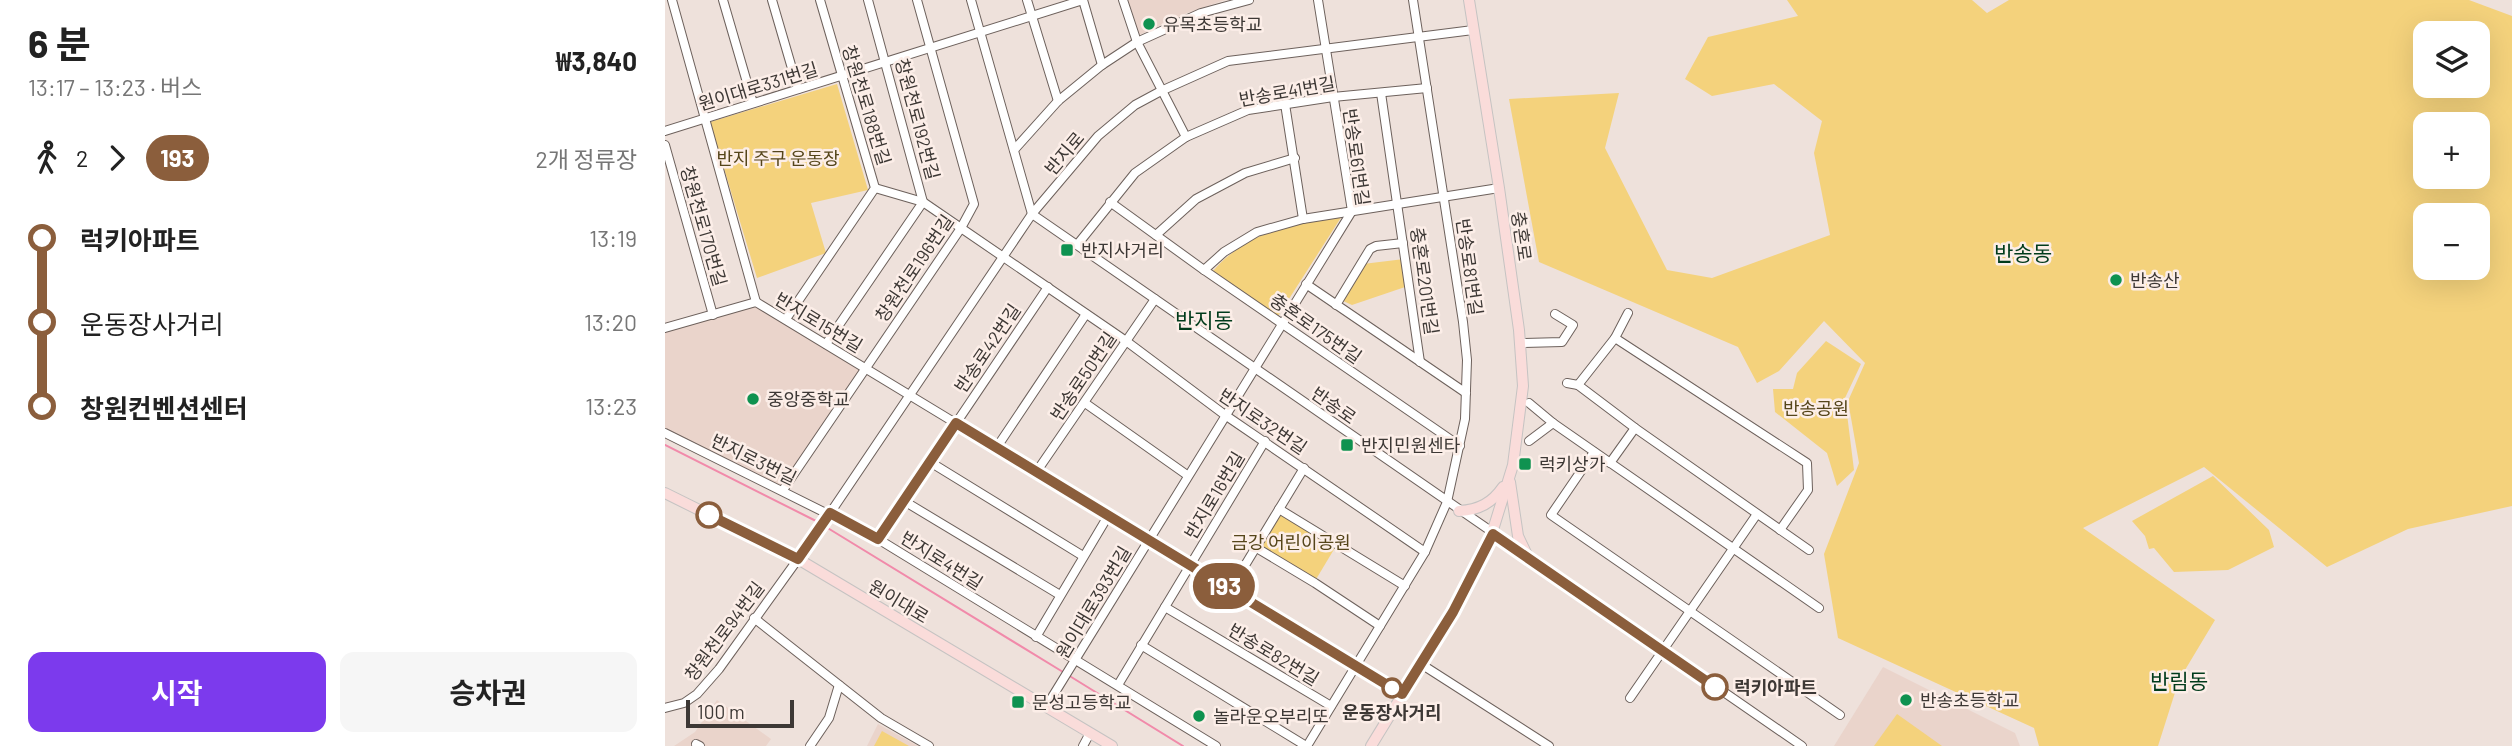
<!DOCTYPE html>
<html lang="ko">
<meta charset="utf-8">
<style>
body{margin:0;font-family:Barlow,"Noto Sans KR",sans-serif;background:#f6f6f6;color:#222;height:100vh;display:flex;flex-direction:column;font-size:26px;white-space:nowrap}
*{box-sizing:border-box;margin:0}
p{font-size:23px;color:#767676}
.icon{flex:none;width:38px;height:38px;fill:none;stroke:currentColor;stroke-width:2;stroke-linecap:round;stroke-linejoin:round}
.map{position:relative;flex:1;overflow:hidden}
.side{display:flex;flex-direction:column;background:#fff;width:665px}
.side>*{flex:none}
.badge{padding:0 14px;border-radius:23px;font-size:24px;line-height:46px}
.fabs{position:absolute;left:1748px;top:21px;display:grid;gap:14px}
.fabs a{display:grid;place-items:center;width:77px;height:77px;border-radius:14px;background:#fff;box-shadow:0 7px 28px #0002;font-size:35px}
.scale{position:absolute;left:21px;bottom:18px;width:108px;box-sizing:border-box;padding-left:7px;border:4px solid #3d3835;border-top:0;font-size:19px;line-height:24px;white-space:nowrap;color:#3d3835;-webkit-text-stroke:5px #fceee8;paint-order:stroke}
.map>.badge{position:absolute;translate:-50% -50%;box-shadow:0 0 0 4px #fff}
.legs{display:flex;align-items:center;gap:10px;height:77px;padding:0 28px;font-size:23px}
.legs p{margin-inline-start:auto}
.overview{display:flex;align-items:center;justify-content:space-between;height:119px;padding:0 28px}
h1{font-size:38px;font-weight:700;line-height:52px}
.cta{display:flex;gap:14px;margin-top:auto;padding:14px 28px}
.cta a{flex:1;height:80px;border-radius:14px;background:#7c3aed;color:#fff;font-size:28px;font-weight:700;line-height:80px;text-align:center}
.cta a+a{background:#f6f6f6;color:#222}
ul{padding:0 28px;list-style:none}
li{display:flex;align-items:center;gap:24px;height:84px;font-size:26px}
li i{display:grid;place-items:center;width:10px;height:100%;margin:0 9px;background:currentColor}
li i::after{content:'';width:18px;height:18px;margin:-9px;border:5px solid;border-radius:50%;background:#fff}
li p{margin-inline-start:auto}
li:first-child i{background:linear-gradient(#0000 50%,currentColor 0)}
li:last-child i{background:linear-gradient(currentColor 50%,#0000 0)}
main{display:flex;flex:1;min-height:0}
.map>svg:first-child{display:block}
</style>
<main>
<section class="side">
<div class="overview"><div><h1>6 분</h1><p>13:17 – 13:23 · 버스</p></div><b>₩3,840</b></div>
<div class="legs"><svg class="icon" aria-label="walk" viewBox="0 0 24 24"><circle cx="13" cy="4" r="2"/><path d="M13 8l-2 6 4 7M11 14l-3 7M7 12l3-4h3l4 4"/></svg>2<svg class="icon" aria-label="forward" viewBox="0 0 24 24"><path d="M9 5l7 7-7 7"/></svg><b class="badge" style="background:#8b5e3c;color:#fff">193</b><p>2개 정류장</p></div>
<ul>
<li><i style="color:#8b5e3c"></i><b>럭키아파트</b><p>13:19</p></li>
<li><i style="color:#8b5e3c"></i><span>운동장사거리</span><p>13:20</p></li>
<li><i style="color:#8b5e3c"></i><b>창원컨벤션센터</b><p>13:23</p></li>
</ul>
<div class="cta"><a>시작</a><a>승차권</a></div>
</section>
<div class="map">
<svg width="1847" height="746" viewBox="0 0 1847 746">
<rect width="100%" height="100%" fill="#eee1db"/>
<g fill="#ead4cb">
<polygon points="463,0 560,0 522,13 474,35"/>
<polygon points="93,305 197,368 117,487 0,429 0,330"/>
<polygon points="1218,667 1350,733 1355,746 1169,746"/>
<polygon points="52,700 106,739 101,746 9,746 30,732"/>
<polygon points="213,724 253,746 202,746"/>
</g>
<g fill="#f4d27c" fill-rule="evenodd">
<path d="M1122 0H1307L1322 13 1344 0H1804L1847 16V506L1743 529 1662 567 1539 467 1418 528 1550 620 1514 680 1493 746H1374L1369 728 1173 638 1159 554 1194 463 1183 401 1200 363 1159 321 1114 371 1092 383 1073 347 874 262 844 99 954 93 940 148 1002 270 1047 278 1165 235 1149 153 1157 121 1109 84 1047 96 1020 79 1043 37 1133 16ZM1760 33H1813V86H1760ZM1760 124H1813V177H1760ZM1760 215H1813V268H1760Z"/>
<polygon points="172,84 203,190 146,203 161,253 92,278 45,122"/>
<path d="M677 216 613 316 548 271C584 230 626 225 677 216Z"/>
<polygon points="739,259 743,286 687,305 676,300 698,264"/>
<polygon points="1161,341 1196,364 1180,398 1189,470 1172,486 1162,453 1110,412 1108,389 1128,389 1132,373"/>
<polygon points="1548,476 1604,530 1609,547 1563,570 1509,572 1489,548 1484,549 1480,536 1467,521"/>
<polygon points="615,512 671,546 650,581 593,547"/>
<polygon points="1232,714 1277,746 1209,746"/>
<polygon points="217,731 244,746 209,746"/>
</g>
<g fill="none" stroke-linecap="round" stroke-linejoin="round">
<g stroke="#f18aaa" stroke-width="2">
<polyline points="0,445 153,522"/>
<polyline points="161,527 398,672"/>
<polyline points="403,675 518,746"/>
</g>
<defs>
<g id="minor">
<polyline points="7,0 91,302"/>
<polyline points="58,0 88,103"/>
<polyline points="107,0 133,89"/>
<polyline points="306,0 367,214 1137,746"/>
<polyline points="362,0 393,101"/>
<polyline points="458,0 472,42 521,137"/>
<polyline points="716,93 755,362"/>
<polyline points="620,104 638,219"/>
<polyline points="0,131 418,0 437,65"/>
<polyline points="0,145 48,315"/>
<polyline points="349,150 393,101 437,65 472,42 536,13 584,0"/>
<polyline points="210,188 258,202 461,341 560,415 760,552"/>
<polyline points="445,202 539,270 795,446"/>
<polyline points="491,235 531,199 580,173 630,158"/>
<polyline points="412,245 470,173 521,137 583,110 668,97 762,88"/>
<polyline points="539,270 559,252 592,232 638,219 834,188"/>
<polyline points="641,284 801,393"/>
<polyline points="671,305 705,249 711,246 738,243"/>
<polyline points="963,313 950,338 1142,463 1143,490 1115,530"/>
<polyline points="121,319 210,188 155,0"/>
<polyline points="0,328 91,302 737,694"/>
<polyline points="855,343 897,342 908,325 890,314"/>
<polyline points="161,344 258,202 203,0"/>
<polyline points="902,383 913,385 970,428 1144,550"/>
<polyline points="913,385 950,338"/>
<polyline points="420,403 522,475"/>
<polyline points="864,403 888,423 1154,608"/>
<polyline points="0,433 213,539 551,746"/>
<polyline points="864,441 888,423"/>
<polyline points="332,447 421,314"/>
<polyline points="929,452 886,515 1175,715"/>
<polyline points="265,462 418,556"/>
<polyline points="945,463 970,428"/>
<polyline points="372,471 490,299"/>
<polyline points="118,490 296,228 309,204 252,0"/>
<polyline points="239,501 395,595"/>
<polyline points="614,509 740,586"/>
<polyline points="213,539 383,287"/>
<polyline points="590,547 650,583 715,626"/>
<polyline points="565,590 639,468"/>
<polyline points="500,607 666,706"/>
<polyline points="89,618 216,718 264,746"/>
<polyline points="371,637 443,516"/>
<polyline points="476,645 641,746"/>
<polyline points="756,664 884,746"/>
<polyline points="453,685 600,441"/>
<polyline points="965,698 1092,514"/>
<polyline points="381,707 687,211 653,0"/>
<polyline points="0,708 19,703 32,694 54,669 151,534 367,214 433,136 470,105 496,91 563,61 808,30"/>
<polyline points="31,744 35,746"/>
<polyline points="145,746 164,718 174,685"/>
<polyline points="418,746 425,733"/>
<polyline points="642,746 760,552 782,502 800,419 802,360 798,322 748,0"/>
</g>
<g id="major">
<polyline points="845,482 853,536 864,559"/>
<polyline points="0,493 133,559 447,746"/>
<path d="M794 511C814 510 827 503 838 487"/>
<polyline points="706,746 788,612 823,546 848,465 858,386 854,330 834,188 804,0"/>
</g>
</defs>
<use href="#minor" stroke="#6d615c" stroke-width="10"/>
<use href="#major" stroke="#c5c3c2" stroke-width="12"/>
<use href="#minor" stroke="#fff" stroke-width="8"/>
<use href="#major" stroke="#fadcda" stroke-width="10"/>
</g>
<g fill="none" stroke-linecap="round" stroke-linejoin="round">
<defs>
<polyline id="line-1" points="44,515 133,559 165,513 213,539 291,423 737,694 788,612 828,534 1050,687"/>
</defs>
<use href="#line-1" stroke="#fff" stroke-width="16"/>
<use href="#line-1" stroke="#8b5e3c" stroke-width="10"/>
</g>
<g fill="#0f9250" stroke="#fceee8" stroke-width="2.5">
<circle cx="484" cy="24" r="7"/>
<rect x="395" y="243" width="14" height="14" rx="3.5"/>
<circle cx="1451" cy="280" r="7"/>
<circle cx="88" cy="399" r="7"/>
<rect x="675" y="438" width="14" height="14" rx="3.5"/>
<rect x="853" y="457" width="14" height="14" rx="3.5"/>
<circle cx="1241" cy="700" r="7"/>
<rect x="346" y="695" width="14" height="14" rx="3.5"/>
<circle cx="534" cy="716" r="7"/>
</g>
<g fill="#fff" stroke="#8b5e3c" stroke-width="3.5">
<circle cx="44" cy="515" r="12"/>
<circle cx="1050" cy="687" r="12"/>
<circle cx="727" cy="688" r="9"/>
</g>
<g text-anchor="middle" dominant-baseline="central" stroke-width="5" stroke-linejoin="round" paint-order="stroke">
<g font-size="18" fill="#3d3835" stroke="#fceee8" text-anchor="start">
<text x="498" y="24">유목초등학교</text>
<text x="416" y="250">반지사거리</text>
<text x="1465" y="280">반송산</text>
<text x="102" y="399">중앙중학교</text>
<text x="696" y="445">반지민원센타</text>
<text x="874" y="464">럭키상가</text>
<text x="1255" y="700">반송초등학교</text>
<text x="367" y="702">문성고등학교</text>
<text x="548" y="716">놀라운오부리또</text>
</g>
<g font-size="18" fill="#3d3835" stroke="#fceee8">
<text transform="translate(93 86) rotate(-17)">원이대로331번길</text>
<text transform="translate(622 91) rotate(-10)">반송로41번길</text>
<text transform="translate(202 105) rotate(73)">창원천로188번길</text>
<text transform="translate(253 119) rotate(75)">창원천로192번길</text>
<text transform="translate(399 153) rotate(-50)">반지로</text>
<text transform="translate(692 157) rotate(82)">반송로61번길</text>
<text transform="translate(39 226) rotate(74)">창원천로170번길</text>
<text transform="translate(857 236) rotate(82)">충혼로</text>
<text transform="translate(805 267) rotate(82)">반송로81번길</text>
<text transform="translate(249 268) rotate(-56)">창원천로196번길</text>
<text transform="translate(760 281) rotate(82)">충혼로201번길</text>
<text transform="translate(154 322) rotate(31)">반지로15번길</text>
<text transform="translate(651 328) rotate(35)">충혼로175번길</text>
<text transform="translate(322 348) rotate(-56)">반송로42번길</text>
<text transform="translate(418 376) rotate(-56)">반송로50번길</text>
<text transform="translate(669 405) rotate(35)">반송로</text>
<text transform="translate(598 421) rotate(34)">반지로32번길</text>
<text transform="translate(89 459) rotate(26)">반지로3번길</text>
<text transform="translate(549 495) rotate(-59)">반지로16번길</text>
<text transform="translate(277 560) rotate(32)">반지로4번길</text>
<text transform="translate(234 601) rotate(31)">원이대로</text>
<text transform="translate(428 602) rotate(-59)">원이대로393번길</text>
<text transform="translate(59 631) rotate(-53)">창원천로94번길</text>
<text transform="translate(609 654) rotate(31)">반송로82번길</text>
</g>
<g font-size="18" fill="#55451a" stroke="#fceee8">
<text x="113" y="158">반지 주구 운동장</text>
<text x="1151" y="408">반송공원</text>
<text x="626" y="542">금강 어린이공원</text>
</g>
<g font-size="18" font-weight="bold" fill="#3d3835" stroke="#fceee8" text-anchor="start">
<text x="1069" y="687">럭키아파트</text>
<text x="727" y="712" text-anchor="middle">운동장사거리</text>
</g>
<g font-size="21" fill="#003b1b" stroke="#fceee8">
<text x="1358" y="252">반송동</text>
<text x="539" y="319">반지동</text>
<text x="1514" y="680">반림동</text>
</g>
</g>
</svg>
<div class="fabs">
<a><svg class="icon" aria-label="layers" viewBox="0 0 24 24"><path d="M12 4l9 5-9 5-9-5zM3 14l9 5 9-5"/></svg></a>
<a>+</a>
<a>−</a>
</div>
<div class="scale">100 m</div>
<b class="badge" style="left:559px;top:586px;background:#8b5e3c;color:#fff">193</b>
</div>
</main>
